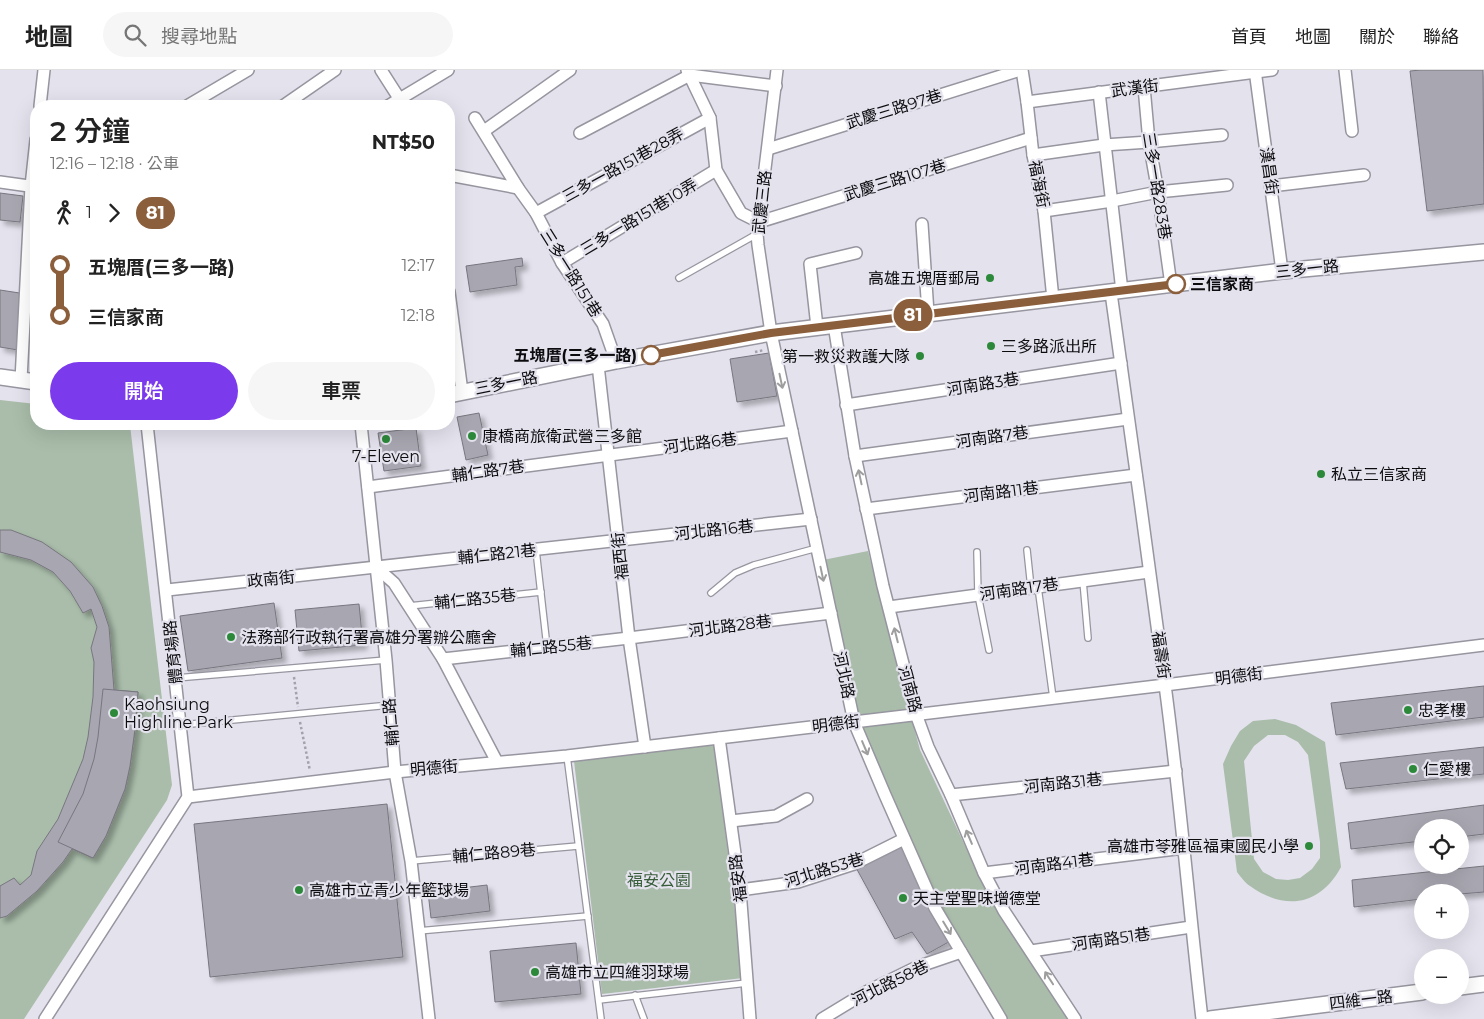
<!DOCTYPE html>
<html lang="zh-TW">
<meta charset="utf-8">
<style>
body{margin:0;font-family:Montserrat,"Noto Sans TC",sans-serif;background:#f6f6f6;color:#222;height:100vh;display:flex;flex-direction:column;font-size:19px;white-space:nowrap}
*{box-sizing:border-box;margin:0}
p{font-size:16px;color:#767676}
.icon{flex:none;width:28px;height:28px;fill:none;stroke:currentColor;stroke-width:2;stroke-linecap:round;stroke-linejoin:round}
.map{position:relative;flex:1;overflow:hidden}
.drawer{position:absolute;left:30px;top:30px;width:425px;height:330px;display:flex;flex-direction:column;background:#fff;border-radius:20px;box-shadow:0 5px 20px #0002}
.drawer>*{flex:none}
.badge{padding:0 10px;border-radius:16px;font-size:18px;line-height:32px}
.buttons{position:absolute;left:1414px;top:749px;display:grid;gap:10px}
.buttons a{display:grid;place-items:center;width:55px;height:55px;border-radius:50%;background:#fff;box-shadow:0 5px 20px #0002;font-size:25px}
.map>.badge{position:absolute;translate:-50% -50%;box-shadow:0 0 0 2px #fff}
.legs{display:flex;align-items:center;gap:8px;height:55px;padding:0 20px;font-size:16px}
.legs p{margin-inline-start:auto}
.summary{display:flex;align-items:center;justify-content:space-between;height:85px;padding:0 20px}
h1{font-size:28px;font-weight:600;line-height:38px}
.cta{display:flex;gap:10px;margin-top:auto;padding:10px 20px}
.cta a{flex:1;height:58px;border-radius:30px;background:#7c3aed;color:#fff;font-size:20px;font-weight:600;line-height:58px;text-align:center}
.cta a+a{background:#f6f6f6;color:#222}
ul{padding:0 20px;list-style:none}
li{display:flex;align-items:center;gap:18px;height:50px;font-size:19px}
li i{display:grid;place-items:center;width:8px;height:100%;margin:0 6px;background:currentColor}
li i::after{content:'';width:12px;height:12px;margin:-6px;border:4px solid;border-radius:50%;background:#fff}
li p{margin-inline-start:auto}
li:first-child i{background:linear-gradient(#0000 50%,currentColor 0)}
li:last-child i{background:linear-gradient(currentColor 50%,#0000 0)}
header{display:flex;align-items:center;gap:30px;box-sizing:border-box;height:70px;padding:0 25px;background:#fff;border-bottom:1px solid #e0e0e0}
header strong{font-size:24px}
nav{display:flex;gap:28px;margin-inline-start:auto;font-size:18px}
.search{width:350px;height:45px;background:#f6f6f6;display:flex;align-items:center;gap:12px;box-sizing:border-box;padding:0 18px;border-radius:28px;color:#767676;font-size:19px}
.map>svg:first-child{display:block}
</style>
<header>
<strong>地圖</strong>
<div class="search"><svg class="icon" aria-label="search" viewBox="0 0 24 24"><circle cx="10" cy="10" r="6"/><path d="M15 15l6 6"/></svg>搜尋地點</div>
<nav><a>首頁</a><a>地圖</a><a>關於</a><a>聯絡</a></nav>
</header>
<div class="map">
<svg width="1484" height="949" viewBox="0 0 1484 949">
<defs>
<filter id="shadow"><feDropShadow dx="4.5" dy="4.5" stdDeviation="2.5" flood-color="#0004"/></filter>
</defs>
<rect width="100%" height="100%" fill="#e4e2ed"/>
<g fill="#a9bdaa" fill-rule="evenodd">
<polygon points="0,330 36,334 36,354 130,355 172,715 167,730 24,949 0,949"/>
<polygon points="868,481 878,521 920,680 993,835 1069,949 1008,949 941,837 890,726 861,655 823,490"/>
<path d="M1275 649 1296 655 1325 672 1341 797C1320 836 1285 841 1250 816 1245 813 1241 807 1237 802L1223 694 1231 676 1240 661 1253 651ZM1268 665H1285L1298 672 1308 685 1320 772V788L1312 799 1300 808 1288 810 1276 809 1263 802 1254 789 1244 691 1254 676Z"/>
<polygon points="715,675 743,908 602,924 574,691"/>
</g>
<g fill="#a8a7b1" stroke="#78767f" filter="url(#shadow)">
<polygon points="1421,0 1483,0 1484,134 1427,141 1410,1"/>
<polygon points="0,123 23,126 20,152 0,150"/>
<polygon points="522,188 523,196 515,197 517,215 470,222 466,196"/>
<polygon points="0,220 26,224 18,280 0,277"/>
<polygon points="769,283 777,326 737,332 730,289"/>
<polygon points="479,343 488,385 466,390 457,347"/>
<polygon points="416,358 421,396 384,401 378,363"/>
<polygon points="0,460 11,460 42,472 71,492 93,517 102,536 109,557 114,620 138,622 135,659 130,696 125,719 106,766 93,788 72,779 63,792 37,821 7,846 0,848 0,816 14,808 20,815 31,805 37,781 58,749 83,689 88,667 93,627 94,592 91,578 97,557 91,539 83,543 70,521 53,502 31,490 0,482"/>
<polygon points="274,533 282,588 188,601 180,546"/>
<polygon points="359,534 363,575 299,581 295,540"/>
<polygon points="1484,616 1484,647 1336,665 1331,633"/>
<polygon points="103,619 138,622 135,659 130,696 125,719 106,766 93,788 58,772 83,724 94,689 98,667"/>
<polygon points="1484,677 1484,704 1346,719 1340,693"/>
<polygon points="387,734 403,887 210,907 194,754"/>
<polygon points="1484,735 1484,764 1460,767 1460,758 1422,758 1422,771 1351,779 1348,753"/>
<polygon points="904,769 954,869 927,884 912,862 895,869 854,794"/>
<polygon points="1484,796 1484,822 1460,824 1460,822 1422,822 1422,829 1354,837 1352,810"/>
<polygon points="487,815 490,841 431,848 428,822"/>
<polygon points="576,873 581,924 495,932 490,881"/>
</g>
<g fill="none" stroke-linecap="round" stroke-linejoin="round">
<defs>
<g id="service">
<polyline points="679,208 757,164"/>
<polyline points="536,480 547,577"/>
<polyline points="1027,480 1031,518"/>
<polyline points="977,482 978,525 989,580"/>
<polyline points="1083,511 1088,568"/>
<polyline points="1038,517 1053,628"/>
<polyline points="711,523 735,503 754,495 817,478"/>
<polyline points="409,536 541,522"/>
<polyline points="176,608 386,590"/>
<polyline points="181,655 390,635"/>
<polyline points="567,686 601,949"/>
<polyline points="411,791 578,776"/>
<polyline points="418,861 588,846"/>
<polyline points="635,925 644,949"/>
<polyline points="599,930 747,913"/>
</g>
<g id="minor">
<polyline points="381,0 404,36"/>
<polyline points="687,0 710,48 716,100 741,143 759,152 1031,68"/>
<polyline points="777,0 757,164 758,175 771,263 854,652 885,725 935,838 1001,949"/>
<polyline points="1022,0 1027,32 1033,85 1044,141 1053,229"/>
<polyline points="1255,0 1282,201"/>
<polyline points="1345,0 1352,61"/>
<polyline points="1144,17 1149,72 1158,122 1171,215"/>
<polyline points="1099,22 1122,221"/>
<polyline points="1027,32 1272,0"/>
<polyline points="40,36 44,0"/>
<polyline points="187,36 248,0"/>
<polyline points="283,36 335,0"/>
<polyline points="388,36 448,0"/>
<polyline points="475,48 518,118 536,143 562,193 603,254 616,291"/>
<polyline points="484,61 570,0"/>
<polyline points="580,63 690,5 776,16"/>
<polyline points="768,79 1020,0"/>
<polyline points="1033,85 1104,75 1149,72 1222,65"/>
<polyline points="449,105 518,118"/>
<polyline points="0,112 36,117"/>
<polyline points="1271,116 1364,105"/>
<polyline points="1044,141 1112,131 1158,122 1227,115"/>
<polyline points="536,143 710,48"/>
<polyline points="922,154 928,243"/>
<polyline points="562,193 716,100"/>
<polyline points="449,222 462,322"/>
<path d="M1111 223C1129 354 1148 484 1165 615 1180 726 1189 838 1202 949"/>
<polyline points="834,255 855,386 883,516 916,644 928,677 951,725 984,803 1004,841 1075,949"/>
<polyline points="817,257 810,194 856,183"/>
<polyline points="598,295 629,568 645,677"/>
<polyline points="21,310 31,116 36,70"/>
<polyline points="846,335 1121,293"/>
<polyline points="361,354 386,590 395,702 411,791 429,949"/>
<polyline points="855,386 1128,349"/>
<polyline points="368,417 792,361"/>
<polyline points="866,439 1136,405"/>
<polyline points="376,497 394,513 443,589 497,692"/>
<polyline points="167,520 811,449"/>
<polyline points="889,537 1149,502"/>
<polyline points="443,589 629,568 831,543"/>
<polyline points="719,668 740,820 750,949"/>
<polyline points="951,725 1176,701"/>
<polyline points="188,727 395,702 567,686 719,668 1165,615 1484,575"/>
<polyline points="731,751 776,746 807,729"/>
<polyline points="984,803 1184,778"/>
<polyline points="740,820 798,812 854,794 904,769"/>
<polyline points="1031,881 1191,857"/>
<polyline points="45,949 188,727 147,354"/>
<polyline points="822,949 868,921 917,897 961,882"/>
</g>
<g id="tertiary">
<polyline points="0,307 36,312"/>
<polyline points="449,325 616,291 771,263 1282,201 1484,182"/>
<polyline points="1460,917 1484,914"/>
<polyline points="1210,949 1422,922"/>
</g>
</defs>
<use href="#service" stroke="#97959f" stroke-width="8"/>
<use href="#minor" stroke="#97959f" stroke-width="14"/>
<use href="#tertiary" stroke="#97959f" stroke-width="18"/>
<g stroke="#a3a2aa" stroke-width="2.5" stroke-dasharray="2.5 2.5" stroke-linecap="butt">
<polyline points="755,282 764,280"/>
<polyline points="294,607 298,637"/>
<polyline points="300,652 310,701"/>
</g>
<use href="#service" stroke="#fff" stroke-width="5.5"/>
<use href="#minor" stroke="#fff" stroke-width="11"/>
<use href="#tertiary" stroke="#fff" stroke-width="15"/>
</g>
<defs><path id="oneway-shaft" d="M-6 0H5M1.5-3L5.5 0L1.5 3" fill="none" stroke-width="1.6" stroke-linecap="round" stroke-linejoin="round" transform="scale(1.25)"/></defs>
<g stroke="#9e9e9f">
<use href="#oneway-shaft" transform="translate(781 311) rotate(78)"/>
<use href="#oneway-shaft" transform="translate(860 407) rotate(-102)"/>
<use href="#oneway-shaft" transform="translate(822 504) rotate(78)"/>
<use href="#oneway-shaft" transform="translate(896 565) rotate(-104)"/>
<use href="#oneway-shaft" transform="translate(865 678) rotate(67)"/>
<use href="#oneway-shaft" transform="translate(969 767) rotate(-113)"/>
<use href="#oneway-shaft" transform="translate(947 858) rotate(59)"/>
<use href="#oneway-shaft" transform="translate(1049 908) rotate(-123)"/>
</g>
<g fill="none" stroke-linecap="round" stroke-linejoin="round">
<defs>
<polyline id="line-1" points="651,285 771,263 1176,214"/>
</defs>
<use href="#line-1" stroke="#fff" stroke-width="11"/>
<use href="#line-1" stroke="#8b5e3c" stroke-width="8"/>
</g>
<g fill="#2c893a" stroke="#e4e2ed" stroke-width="2">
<circle cx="990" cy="208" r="5"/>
<circle cx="991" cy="276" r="5"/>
<circle cx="920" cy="286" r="5"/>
<circle cx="472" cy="366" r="5"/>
<circle cx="386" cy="369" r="5"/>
<circle cx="1321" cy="404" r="5"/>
<circle cx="231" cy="567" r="5"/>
<circle cx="1408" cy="640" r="5"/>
<circle cx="114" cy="643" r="5"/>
<circle cx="1413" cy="699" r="5"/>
<circle cx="1309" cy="776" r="5"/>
<circle cx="299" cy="820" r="5"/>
<circle cx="903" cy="828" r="5"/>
<circle cx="535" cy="902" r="5"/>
</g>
<g fill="#fff" stroke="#8b5e3c" stroke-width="2.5">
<circle cx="1176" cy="214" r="9"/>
<circle cx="651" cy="285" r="9"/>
</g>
<g text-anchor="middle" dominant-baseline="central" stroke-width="4.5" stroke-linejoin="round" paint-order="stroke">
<g font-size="16" fill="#0c0c0f" stroke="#e4e2ed">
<text transform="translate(1135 18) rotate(-7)">武漢街</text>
<text transform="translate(894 39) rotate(-17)">武慶三路97巷</text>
<text transform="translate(623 95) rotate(-29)">三多一路151巷28弄</text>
<text transform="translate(1269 101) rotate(82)">漢昌街</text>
<text transform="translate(895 110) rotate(-17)">武慶三路107巷</text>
<text transform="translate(1039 114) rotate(79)">福海街</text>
<text transform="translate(1157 116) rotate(81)">三多一路283巷</text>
<text transform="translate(762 132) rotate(-84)">武慶三路</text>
<text transform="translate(639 147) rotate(-31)">三多一路151巷10弄</text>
<text transform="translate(1307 199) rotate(-6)">三多一路</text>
<text transform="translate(571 203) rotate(58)">三多一路151巷</text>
<text transform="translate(506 313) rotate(-11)">三多一路</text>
<text transform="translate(983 314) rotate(-9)">河南路3巷</text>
<text transform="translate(992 367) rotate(-8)">河南路7巷</text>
<text transform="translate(700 373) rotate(-7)">河北路6巷</text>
<text transform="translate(488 401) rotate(-8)">輔仁路7巷</text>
<text transform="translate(1001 422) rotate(-7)">河南路11巷</text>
<text transform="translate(714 460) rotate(-6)">河北路16巷</text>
<text transform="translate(497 484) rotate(-6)">輔仁路21巷</text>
<text transform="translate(620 486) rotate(-96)">福西街</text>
<text transform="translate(271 509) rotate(-6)">政南街</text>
<text transform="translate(1019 519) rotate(-8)">河南路17巷</text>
<text transform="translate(475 529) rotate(-6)">輔仁路35巷</text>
<text transform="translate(730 556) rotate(-7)">河北路28巷</text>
<text transform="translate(551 577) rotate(-6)">輔仁路55巷</text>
<text transform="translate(173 582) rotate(-96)">體育場路</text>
<text transform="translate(1161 585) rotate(82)">福壽街</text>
<text transform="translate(844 605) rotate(78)">河北路</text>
<text transform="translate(1239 606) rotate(-7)">明德街</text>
<text transform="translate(910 619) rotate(75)">河南路</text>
<text transform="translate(391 652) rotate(-95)">輔仁路</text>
<text transform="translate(836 654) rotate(-7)">明德街</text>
<text transform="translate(434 698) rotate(-5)">明德街</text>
<text transform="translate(1063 713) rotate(-6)">河南路31巷</text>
<text transform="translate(494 783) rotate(-5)">輔仁路89巷</text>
<text transform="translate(1054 794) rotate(-7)">河南路41巷</text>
<text transform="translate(824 800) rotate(-17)">河北路53巷</text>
<text transform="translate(738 808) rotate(-97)">福安路</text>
<text transform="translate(1111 869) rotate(-8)">河南路51巷</text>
<text transform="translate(890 913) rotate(-26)">河北路58巷</text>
<text transform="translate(1361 930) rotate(-7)">四維一路</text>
</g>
<g font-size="16" fill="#0c0c0f" stroke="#e4e2ed" text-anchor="start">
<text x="980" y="208" text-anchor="end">高雄五塊厝郵局</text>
<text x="1001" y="276">三多路派出所</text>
<text x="910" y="286" text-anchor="end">第一救災救護大隊</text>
<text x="482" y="366">康橋商旅衛武營三多館</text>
<text x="386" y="386" text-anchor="middle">7-Eleven</text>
<text x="1331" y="404">私立三信家商</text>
<text x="241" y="567">法務部行政執行署高雄分署辦公廳舍</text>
<text x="124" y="634">Kaohsiung<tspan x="124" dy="18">Highline Park</tspan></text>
<text x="1418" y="640">忠孝樓</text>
<text x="1423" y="699">仁愛樓</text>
<text x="1299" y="776" text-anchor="end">高雄市苓雅區福東國民小學</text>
<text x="309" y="820">高雄市立青少年籃球場</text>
<text x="913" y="828">天主堂聖味增德堂</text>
<text x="545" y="902">高雄市立四維羽球場</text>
</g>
<g font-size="16" font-weight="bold" fill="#0c0c0f" stroke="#e4e2ed" text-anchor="start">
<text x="1190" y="214">三信家商</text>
<text x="637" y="285" text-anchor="end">五塊厝(三多一路)</text>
</g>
<g font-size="16" fill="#375d39" stroke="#e4e2ed">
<text x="659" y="810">福安公園</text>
</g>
</g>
</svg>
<div class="buttons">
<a><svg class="icon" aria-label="locate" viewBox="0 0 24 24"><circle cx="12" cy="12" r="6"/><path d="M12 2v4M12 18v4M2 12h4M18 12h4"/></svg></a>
<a>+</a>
<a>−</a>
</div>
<b class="badge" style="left:913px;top:245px;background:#8b5e3c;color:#fff">81</b>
<section class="drawer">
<div class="summary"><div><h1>2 分鐘</h1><p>12:16 – 12:18 · 公車</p></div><b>NT$50</b></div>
<div class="legs"><svg class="icon" aria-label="walk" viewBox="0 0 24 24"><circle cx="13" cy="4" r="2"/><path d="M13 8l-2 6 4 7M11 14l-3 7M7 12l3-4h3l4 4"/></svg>1<svg class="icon" aria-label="forward" viewBox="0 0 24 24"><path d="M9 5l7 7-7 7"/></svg><b class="badge" style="background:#8b5e3c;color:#fff">81</b></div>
<ul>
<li><i style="color:#8b5e3c"></i><b>五塊厝(三多一路)</b><p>12:17</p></li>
<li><i style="color:#8b5e3c"></i><b>三信家商</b><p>12:18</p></li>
</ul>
<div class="cta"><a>開始</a><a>車票</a></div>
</section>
</div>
